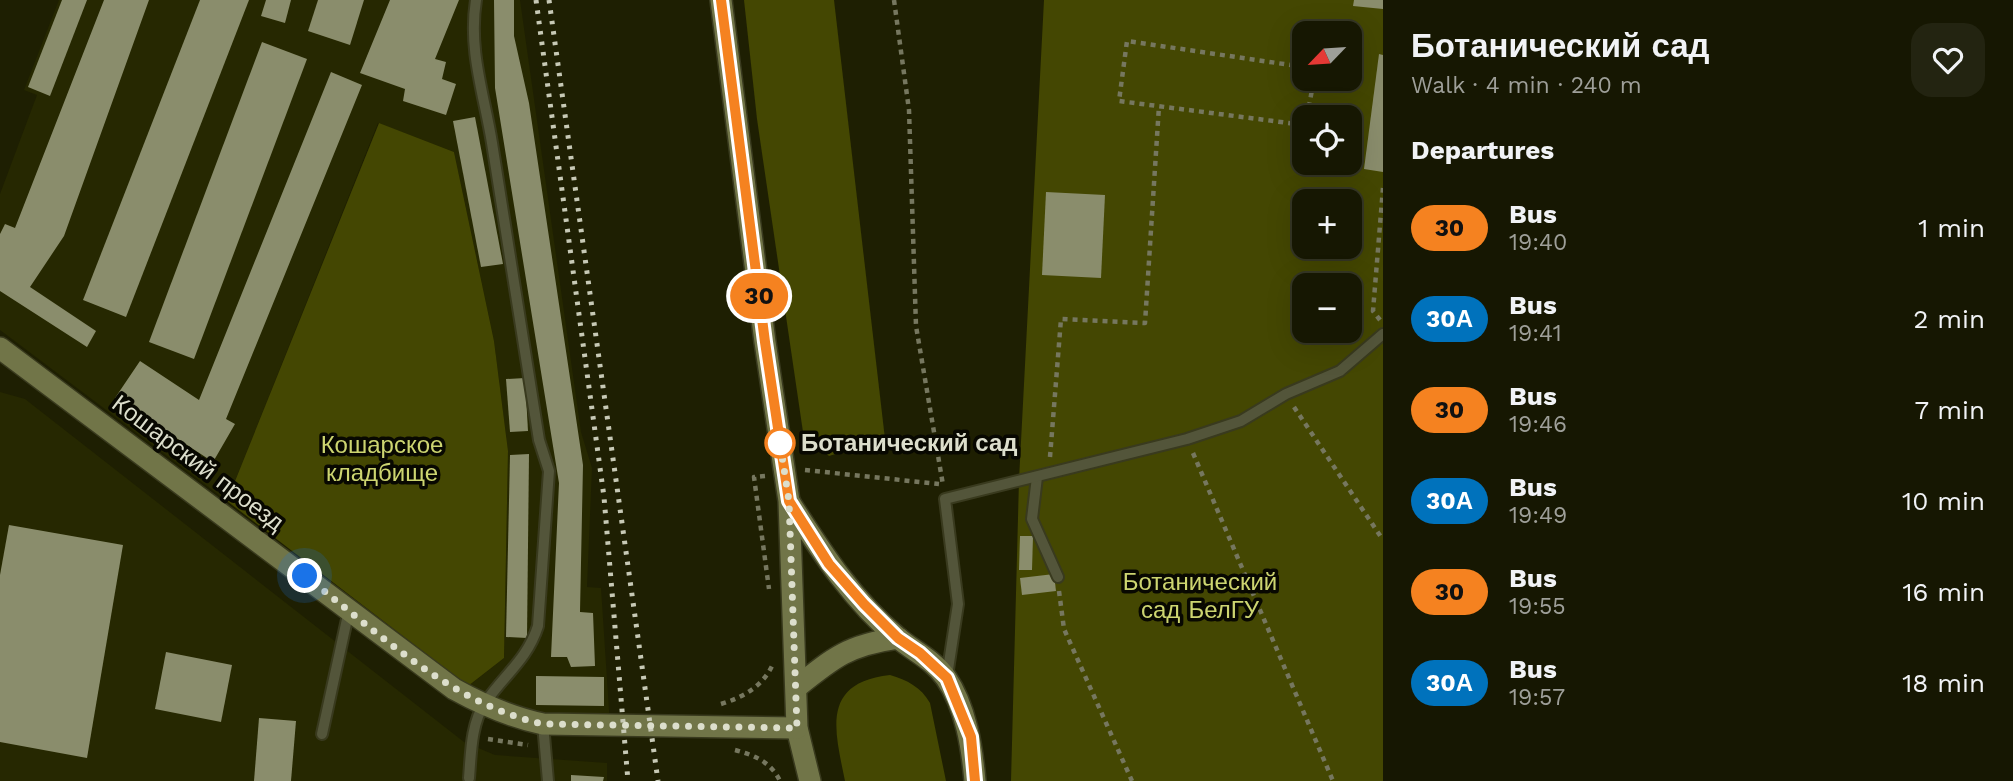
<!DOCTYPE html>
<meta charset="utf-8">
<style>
body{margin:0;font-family:"Work Sans",sans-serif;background:#232411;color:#f1f3f6;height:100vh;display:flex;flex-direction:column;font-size:26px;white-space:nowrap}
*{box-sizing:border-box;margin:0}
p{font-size:23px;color:#9e9f99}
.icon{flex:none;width:38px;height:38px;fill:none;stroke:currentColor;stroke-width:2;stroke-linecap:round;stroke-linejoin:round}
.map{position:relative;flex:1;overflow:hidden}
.sheet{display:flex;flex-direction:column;background:#161702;width:630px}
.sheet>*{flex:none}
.badge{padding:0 14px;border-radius:23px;font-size:24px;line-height:46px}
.needle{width:46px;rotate:245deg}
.buttons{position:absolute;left:1292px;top:21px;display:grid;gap:14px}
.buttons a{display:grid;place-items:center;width:70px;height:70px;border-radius:14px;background:#161702;box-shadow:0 7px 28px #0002,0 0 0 2px #353624;font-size:35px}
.you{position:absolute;width:35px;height:35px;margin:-18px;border:5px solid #fff;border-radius:50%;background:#1a73e8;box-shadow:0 0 0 10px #1a73e833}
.map>.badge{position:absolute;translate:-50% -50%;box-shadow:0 0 0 4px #fff}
h2{padding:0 28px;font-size:26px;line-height:63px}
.round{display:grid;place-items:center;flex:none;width:74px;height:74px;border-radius:21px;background:#232411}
.headline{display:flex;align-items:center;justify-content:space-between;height:119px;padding:0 28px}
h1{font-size:33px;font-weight:600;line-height:52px}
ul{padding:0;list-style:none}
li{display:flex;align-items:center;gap:21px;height:91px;padding:0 28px}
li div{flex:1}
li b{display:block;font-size:26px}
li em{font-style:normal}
li .badge{min-width:77px;font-weight:700;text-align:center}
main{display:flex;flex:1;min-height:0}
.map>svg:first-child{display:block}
</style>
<main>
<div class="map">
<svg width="1383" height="781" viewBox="0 0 1383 781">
<rect width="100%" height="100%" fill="#1e1f02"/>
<g fill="#262801">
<polygon points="59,0 520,0 581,432 592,468 587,587 601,588 610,725 501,711 468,686 504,658 508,451 494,341 454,152 378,123 227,501 0,330 0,194 37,95 24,90"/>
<polygon points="0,392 25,399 464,742 495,755 607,763 607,781 0,781"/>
</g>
<g fill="#444702" fill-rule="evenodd">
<polygon points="744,0 834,0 885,439 829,456 803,432 757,119"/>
<path d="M1044 0H1383V781H1011L1019 480ZM1304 33H1349V79H1304ZM1304 117H1349V163H1304ZM1304 201H1349V247H1304ZM1304 285H1349V331H1304Z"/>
<polygon points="379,123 454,152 494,341 508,451 504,658 468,686 227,501"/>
<path d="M890 675C907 680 921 687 930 703L946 781H845C835 731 820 683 890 675Z"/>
</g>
<g fill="#8a8d6c">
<polygon points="62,0 87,0 50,96 28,87"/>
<polygon points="104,0 149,0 64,236 30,287 96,331 87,347 0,291 0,234 5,224 15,228"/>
<polygon points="200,0 249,0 126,317 83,300"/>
<polygon points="266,0 291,0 285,23 261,16"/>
<polygon points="318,0 364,0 350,45 308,31"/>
<polygon points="390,0 459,0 435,59 446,62 442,79 456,84 446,115 403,101 405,89 360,73"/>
<polygon points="494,0 514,0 514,36 529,103 583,465 580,612 593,613 595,666 571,667 567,657 551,657 559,483 495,88"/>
<polygon points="1354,0 1383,0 1383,9 1353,6"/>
<polygon points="262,42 307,59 194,359 149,342"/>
<polygon points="1379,54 1383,55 1383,172 1364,169"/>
<polygon points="331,72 362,85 226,419 235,424 213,462 115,398 140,361 199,400"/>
<polygon points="475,117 503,264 481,267 453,121"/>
<polygon points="1046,192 1105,195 1101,278 1042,275"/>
<polygon points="525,378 528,431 510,432 506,379"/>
<polygon points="529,454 527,638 506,637 510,455"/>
<polygon points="9,525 123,545 87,758 0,742 0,575"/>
<polygon points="1020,536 1033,536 1032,570 1019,570"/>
<polygon points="1054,574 1056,591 1022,595 1020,578"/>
<polygon points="166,652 232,665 221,722 155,709"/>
<polygon points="536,676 604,677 604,706 536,705"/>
<polygon points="259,718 296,721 291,781 254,781"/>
<polygon points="571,775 604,777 603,781 571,781"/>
</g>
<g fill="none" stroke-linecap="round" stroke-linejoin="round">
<defs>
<g id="lane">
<polyline points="1037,477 1032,519 1058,577"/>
<polyline points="947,676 958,604 945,499 1187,439 1241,421 1286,394 1340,371 1383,334"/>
<polyline points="543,724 548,781"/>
<polyline points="322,734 349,610"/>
<path d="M469 778C471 754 471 723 485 703 504 675 527 660 538 626L549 471 539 440C523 341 508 242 492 143 484 94 468 50 476 0"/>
</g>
<g id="secondary">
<polyline points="721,0 765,342 789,501 797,728 810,781"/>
<path d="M0 348 454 689C483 705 510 717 543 724L797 728"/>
<path d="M790 503C821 551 852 600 897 637 913 651 934 660 946 678 966 707 972 748 975 781"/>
<path d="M797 687C834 657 849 645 898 638"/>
</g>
</defs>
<use href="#lane" stroke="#393a1e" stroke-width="14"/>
<use href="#secondary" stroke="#393a1e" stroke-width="24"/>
<g stroke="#76775f" stroke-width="4.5" stroke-dasharray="5 5" stroke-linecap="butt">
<polyline points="894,0 909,110 916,326 943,485"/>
<polyline points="1304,67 1127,41 1119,101 1304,125"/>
<polyline points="1307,117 1314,79"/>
<polyline points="1349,130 1354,131"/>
<polyline points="1380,320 1373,311 1383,188"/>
<polyline points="1294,407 1383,540"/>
<polyline points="1193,453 1333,781"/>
<polyline points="1050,457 1061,319 1145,323 1159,106"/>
<polyline points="805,470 939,484"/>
<polyline points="765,476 754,477 769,589"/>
<polyline points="1059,591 1064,629 1132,781"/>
<path d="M721 704C744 697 763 686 773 664"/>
<polyline points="488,739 528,745"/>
<path d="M735 750C754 755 771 762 780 781"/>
</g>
<use href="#lane" stroke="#53553a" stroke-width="10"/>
<use href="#secondary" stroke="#717548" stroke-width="21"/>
<g stroke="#c7c9b6" stroke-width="5" stroke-dasharray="3.5 7" stroke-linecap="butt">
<polyline points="536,0 604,497 628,781"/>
<polyline points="549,0 658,781"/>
</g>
</g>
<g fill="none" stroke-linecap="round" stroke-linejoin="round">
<defs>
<polyline id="line" points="721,0 765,342 789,501 829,564 864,604 898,638 920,653 947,678 971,737 975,781"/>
</defs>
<use href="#line" stroke="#fff" stroke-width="16"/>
<use href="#line" stroke="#f58220" stroke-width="10"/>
<path stroke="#dcdecc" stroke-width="7" stroke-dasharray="0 12.6" d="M305 576C378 632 451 704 543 724L797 728 789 501 780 443"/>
</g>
<circle fill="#fff" stroke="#f58220" stroke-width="3.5" cx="780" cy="443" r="14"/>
<g text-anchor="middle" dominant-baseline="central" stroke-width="7" stroke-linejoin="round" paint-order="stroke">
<g font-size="24" font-weight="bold" fill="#dcdecc" stroke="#080801" text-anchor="start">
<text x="801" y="443">Ботанический сад</text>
</g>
<g font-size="24" fill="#cdd570" stroke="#080801">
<text x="382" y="445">Кошарское<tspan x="382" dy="28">кладбище</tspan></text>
<text x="1200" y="582">Ботанический<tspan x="1200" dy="28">сад БелГУ</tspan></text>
</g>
<g font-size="24" fill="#dcdecc" stroke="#080801">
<text transform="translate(198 463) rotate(37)">Кошарский проезд</text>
</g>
</g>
</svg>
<div class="buttons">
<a><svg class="needle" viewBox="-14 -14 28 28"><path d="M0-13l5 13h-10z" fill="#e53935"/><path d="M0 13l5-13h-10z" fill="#9e9f99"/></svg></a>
<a><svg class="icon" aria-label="locate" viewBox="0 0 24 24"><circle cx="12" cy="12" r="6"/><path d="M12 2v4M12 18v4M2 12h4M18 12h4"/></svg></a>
<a>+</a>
<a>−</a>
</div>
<div class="you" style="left:305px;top:576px"></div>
<b class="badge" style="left:759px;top:296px;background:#f58220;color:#111">30</b>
</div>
<section class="sheet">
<div class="headline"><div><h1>Ботанический сад</h1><p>Walk · 4 min · 240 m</p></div><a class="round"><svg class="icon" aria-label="heart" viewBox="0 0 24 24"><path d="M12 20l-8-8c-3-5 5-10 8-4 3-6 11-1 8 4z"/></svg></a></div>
<h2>Departures</h2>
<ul>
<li><span class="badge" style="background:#f58220;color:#111">30</span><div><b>Bus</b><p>19:40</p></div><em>1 min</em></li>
<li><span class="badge" style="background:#0072bc;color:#fff">30А</span><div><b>Bus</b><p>19:41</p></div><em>2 min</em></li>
<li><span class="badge" style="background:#f58220;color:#111">30</span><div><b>Bus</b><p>19:46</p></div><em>7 min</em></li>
<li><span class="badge" style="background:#0072bc;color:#fff">30А</span><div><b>Bus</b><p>19:49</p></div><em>10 min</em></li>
<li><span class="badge" style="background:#f58220;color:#111">30</span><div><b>Bus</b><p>19:55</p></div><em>16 min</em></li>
<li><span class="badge" style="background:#0072bc;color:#fff">30А</span><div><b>Bus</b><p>19:57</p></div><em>18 min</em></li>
</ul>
</section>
</main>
